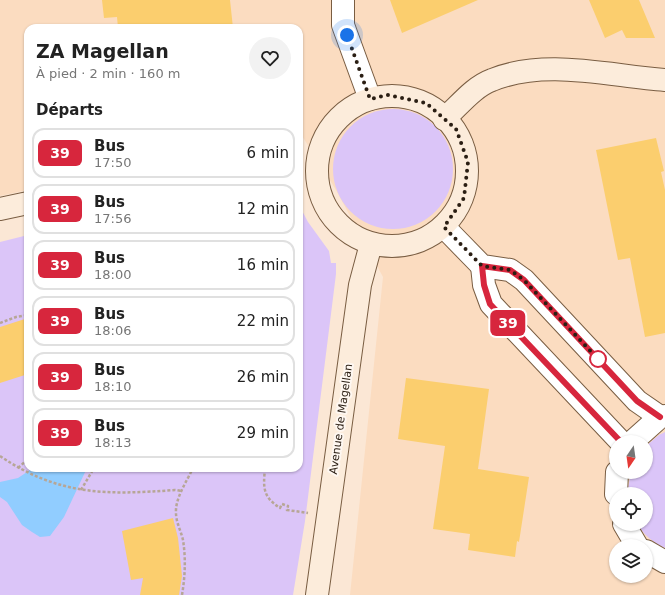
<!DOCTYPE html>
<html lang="fr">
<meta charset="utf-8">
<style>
body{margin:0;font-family:"DejaVu Sans",sans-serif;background:#f2f2f2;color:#222;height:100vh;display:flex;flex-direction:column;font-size:15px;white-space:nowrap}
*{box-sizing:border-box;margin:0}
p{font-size:13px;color:#767676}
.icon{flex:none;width:22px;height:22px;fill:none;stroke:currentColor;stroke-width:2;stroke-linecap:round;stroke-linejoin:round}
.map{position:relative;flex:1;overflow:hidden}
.drawer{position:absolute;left:24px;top:24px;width:279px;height:448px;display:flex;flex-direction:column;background:#fff;border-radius:12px;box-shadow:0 1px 3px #0004}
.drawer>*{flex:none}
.badge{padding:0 8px;border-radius:6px;font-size:14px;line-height:26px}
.needle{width:26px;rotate:193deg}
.fabs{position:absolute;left:609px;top:435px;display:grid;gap:8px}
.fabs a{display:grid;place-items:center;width:44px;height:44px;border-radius:50%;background:#fff;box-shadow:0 1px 3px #0004;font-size:20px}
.you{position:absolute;width:20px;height:20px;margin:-10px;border:3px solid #fff;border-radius:50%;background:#1a73e8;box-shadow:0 0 0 6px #1a73e833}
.map>.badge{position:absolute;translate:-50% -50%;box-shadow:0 0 0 2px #fff}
h2{padding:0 12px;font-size:15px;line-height:36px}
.round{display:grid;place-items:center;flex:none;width:42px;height:42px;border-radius:21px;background:#f2f2f2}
.summary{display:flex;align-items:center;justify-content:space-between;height:68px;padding:0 12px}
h1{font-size:19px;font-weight:600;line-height:30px}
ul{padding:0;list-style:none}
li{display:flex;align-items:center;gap:12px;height:50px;margin:0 8px 6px;padding:0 4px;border:2px solid #e0e0e0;border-radius:12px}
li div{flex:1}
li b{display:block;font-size:15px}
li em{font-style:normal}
li .badge{min-width:44px;font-weight:700;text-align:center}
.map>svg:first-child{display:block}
</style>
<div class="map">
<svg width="665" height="595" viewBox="0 0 665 595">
<rect width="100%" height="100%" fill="#fbe7d5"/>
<path fill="#fbdcc0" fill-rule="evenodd" d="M0 0H665V595H350L383 277 336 190 299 131V28H28V190L0 196ZM616 442H646V472H616ZM616 494H646V524H616ZM616 546H646V576H616Z"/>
<g fill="#dbc5f8">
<circle cx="393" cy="169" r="60"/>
<polygon points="299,205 308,222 329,251 331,263 336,263 336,274 305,521 293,595 0,595 0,242 28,235 28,468 299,468"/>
<path d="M665 432V548C654 543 643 535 638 524H646V494H629L628 488 631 472H646V446L659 435Z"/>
</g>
<polygon fill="#91cdff" points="33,468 87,468 64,517 50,536 40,537 32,532 22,525 7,502 0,497 0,482 18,478"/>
<g fill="#fbce6e">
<polygon points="102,0 230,0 233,28 118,28 117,17 104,18"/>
<polygon points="390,0 478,0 402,33"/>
<polygon points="589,0 639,0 655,38 626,38 622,30 605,38"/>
<polygon points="656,138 664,171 661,172 665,190 665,333 645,337 630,258 618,260 596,150"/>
<polygon points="28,318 28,374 0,383 0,327"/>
<polygon points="406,378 489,389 478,469 529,477 519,542 517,541 515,557 468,550 470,534 433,529 445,446 398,439"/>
<polygon points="173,518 178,538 182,576 179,595 140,595 143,578 131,580 122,531"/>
</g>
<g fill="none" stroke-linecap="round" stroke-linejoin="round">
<defs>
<g id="street">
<polyline points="343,0 343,25 370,99"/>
<polyline points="444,227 482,266 510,270 524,280 637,401 660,417"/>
<polyline points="482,266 484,285 491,304 621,442"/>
<polyline points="632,442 660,417 665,416"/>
<polyline points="616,494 617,472"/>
<polyline points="624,524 637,546"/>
<polyline points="646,551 665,562"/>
</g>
<g id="secondary">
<circle cx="392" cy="171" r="75"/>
<path d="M444 119C459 106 473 87 492 80 546 58 609 76 665 80"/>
<polyline points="0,209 28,203"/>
<polyline points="317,595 360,285 371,244"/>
</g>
</defs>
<use href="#street" stroke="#795d42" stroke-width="24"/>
<use href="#secondary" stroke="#795d42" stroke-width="24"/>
<g stroke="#b7a696" stroke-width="2.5" stroke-dasharray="3 2" stroke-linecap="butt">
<polyline points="0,323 16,317 28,315"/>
<path d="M0 456C59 496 107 495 175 490L182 491"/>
<polyline points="18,468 28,459"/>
<path d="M195 468C218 475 242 466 265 469 263 488 263 497 280 508L282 504 288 506 287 510 308 513"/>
<polyline points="81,490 94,468"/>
<path d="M182 595C185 577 186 559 183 540 181 531 176 522 176 513 175 498 187 481 193 468"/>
</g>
<use href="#street" stroke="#fff" stroke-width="22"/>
<use href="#secondary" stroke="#fcecdb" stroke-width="22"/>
</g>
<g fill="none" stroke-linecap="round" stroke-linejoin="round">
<defs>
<polyline id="line" points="621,442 490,304 484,285 482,266 510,270 524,280 637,401 660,417"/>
</defs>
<use href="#line" stroke="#fff" stroke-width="9"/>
<use href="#line" stroke="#d7263d" stroke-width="6"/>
<polyline stroke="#2a1e13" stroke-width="4" stroke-dasharray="0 7.2" points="347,35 370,99 388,95 426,103 456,129 468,162 464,198 444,227 482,266 510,270 524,280 598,359"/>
</g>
<circle fill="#fff" stroke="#d7263d" stroke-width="2" cx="598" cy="359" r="8"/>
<g text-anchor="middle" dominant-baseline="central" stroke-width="4" stroke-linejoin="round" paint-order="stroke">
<g font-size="11" fill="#2a1e13" stroke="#fef7f1">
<text transform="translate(341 419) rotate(-82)">Avenue de Magellan</text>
</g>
</g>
</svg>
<div class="fabs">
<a><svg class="needle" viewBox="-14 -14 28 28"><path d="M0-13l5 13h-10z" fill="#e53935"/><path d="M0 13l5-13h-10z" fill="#767676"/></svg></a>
<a><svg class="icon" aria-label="locate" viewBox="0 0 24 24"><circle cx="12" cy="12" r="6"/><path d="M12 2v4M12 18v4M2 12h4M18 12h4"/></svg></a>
<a><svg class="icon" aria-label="layers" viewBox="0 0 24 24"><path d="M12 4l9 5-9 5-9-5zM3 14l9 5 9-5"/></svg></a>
</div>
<div class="you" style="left:347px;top:35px"></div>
<b class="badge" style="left:508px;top:323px;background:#d7263d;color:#fff">39</b>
<section class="drawer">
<div class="summary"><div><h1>ZA Magellan</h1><p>À pied · 2 min · 160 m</p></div><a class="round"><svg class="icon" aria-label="heart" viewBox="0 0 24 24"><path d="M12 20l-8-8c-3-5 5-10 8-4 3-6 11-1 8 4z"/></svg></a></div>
<h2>Départs</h2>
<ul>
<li><span class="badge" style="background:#d7263d;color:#fff">39</span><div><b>Bus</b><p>17:50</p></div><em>6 min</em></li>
<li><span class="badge" style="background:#d7263d;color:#fff">39</span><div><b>Bus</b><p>17:56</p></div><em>12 min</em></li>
<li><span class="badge" style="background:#d7263d;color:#fff">39</span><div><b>Bus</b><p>18:00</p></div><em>16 min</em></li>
<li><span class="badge" style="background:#d7263d;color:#fff">39</span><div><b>Bus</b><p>18:06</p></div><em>22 min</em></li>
<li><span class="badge" style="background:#d7263d;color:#fff">39</span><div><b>Bus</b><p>18:10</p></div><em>26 min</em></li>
<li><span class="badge" style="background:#d7263d;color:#fff">39</span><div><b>Bus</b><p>18:13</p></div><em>29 min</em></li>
</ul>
</section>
</div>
